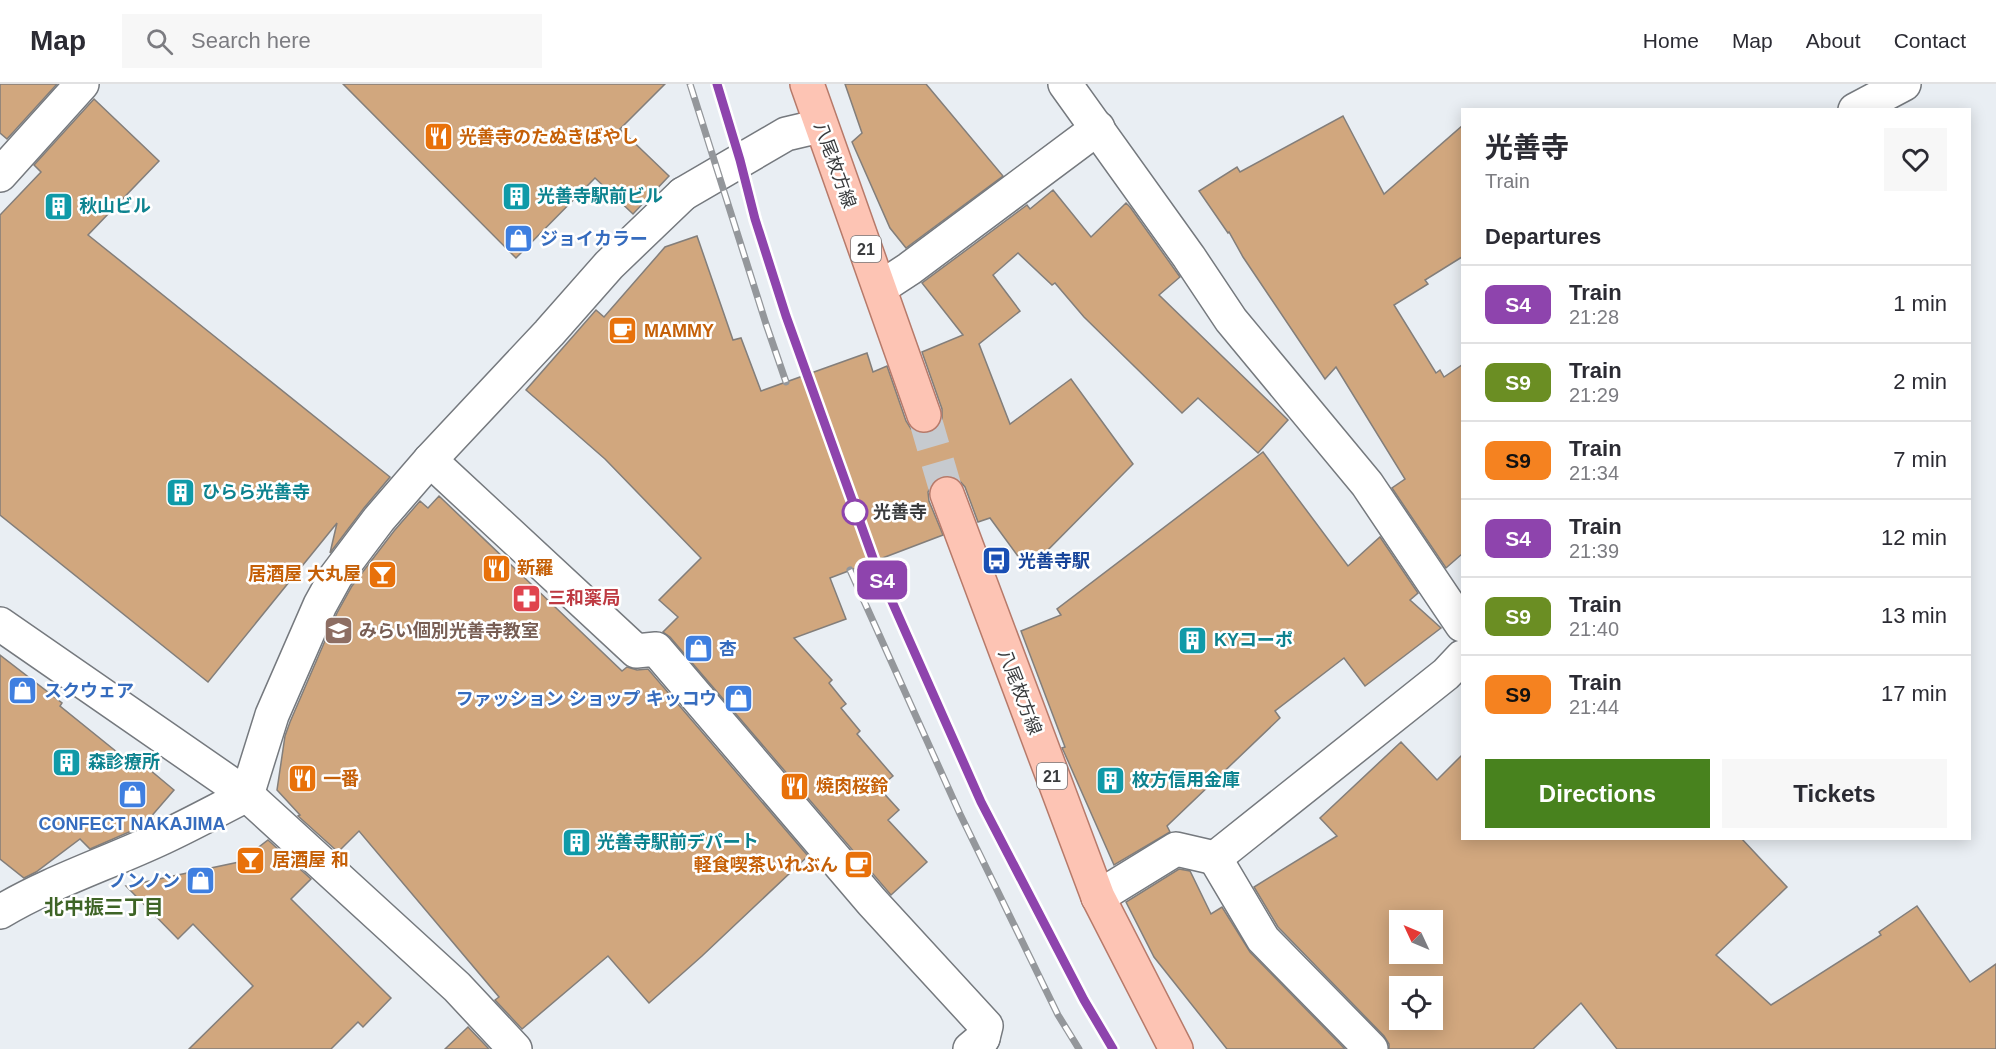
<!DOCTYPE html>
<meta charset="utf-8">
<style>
body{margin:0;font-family:Arial,"Noto Sans JP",sans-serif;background:#f7f7f7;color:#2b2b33;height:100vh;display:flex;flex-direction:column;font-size:22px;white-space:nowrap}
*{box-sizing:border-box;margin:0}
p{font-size:20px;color:#7c7c81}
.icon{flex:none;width:33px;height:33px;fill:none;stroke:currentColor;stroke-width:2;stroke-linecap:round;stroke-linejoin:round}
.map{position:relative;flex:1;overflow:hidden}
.sheet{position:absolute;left:1461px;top:24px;width:510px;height:732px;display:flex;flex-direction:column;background:#fff;border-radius:0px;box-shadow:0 3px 15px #0003}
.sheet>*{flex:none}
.badge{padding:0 12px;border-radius:9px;font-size:21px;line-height:39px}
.needle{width:39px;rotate:314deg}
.buttons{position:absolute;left:1389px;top:826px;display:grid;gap:12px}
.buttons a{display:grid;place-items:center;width:54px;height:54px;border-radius:0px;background:#fff;box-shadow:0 3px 15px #0003;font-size:30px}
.map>.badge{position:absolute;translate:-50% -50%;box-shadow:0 0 0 3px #fff}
h2{padding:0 24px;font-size:22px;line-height:54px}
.round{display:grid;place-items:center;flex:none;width:63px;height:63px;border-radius:0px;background:#f7f7f7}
.headline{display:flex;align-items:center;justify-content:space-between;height:102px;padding:0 24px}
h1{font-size:28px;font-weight:700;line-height:45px}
.action{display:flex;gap:12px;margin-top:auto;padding:12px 24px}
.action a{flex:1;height:69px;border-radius:0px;background:#48821e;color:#fff;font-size:24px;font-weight:700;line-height:69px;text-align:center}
.action a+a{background:#f7f7f7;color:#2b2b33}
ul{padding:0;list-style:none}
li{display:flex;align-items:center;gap:18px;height:78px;padding:0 24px;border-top:2px solid #e1e1e2}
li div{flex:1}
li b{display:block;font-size:22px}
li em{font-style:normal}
li .badge{min-width:66px;font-weight:700;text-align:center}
header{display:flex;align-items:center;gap:36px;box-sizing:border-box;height:84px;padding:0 30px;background:#fff;border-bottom:2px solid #e1e1e2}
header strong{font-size:28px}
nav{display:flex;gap:33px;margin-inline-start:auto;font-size:21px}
.search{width:420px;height:54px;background:#f7f7f7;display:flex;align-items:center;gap:15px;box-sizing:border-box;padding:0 21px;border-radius:0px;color:#7c7c81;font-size:22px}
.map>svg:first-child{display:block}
</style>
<header>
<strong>Map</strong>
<div class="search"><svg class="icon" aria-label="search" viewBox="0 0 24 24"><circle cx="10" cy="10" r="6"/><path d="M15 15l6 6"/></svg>Search here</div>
<nav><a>Home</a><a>Map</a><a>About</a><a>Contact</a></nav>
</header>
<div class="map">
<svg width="1996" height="965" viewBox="0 0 1996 965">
<rect width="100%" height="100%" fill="#e9eef3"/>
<g fill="#d1a77e" stroke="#837e7a" stroke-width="1.5" fill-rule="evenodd">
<polygon points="0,0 57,0 7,55 0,49"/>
<polygon points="343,0 665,0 620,45 669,92 633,130 595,94 516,174"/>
<polygon points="845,0 926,0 1003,92 906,164 890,144 852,58 862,49"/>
<polygon points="94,15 159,77 88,151 390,393 364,424 330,469 337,439 208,598 0,431 0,131 41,88 34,81"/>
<polygon points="1343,32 1384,110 1462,42 1462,173 1425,196 1428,200 1394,221 1436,289 1440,286 1444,293 1462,281 1462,470 1446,484 1392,404 1405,395 1336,283 1325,295 1243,173 1229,148 1228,149 1199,107 1237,83 1240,88"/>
<polygon points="1053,106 1091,153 1126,119 1130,123 1180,193 1159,211 1288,336 1258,369 1198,314 1182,329 1084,233 1055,199 1052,201 1018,169 993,191 1020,227 979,260 1010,340 1071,295 1133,380 1028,486 990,434 978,438 965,403 959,396 950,391 940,393 932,399 928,408 929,417 943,451 830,494 846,535 794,554 832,596 829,599 846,620 841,624 860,647 857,650 893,692 879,704 899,726 888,736 927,778 891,811 670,553 663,548 678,533 659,516 701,474 605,375 526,306 596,226 604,233 665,163 697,152 733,256 741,254 761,307 867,269 873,288 887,282 906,337 911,345 921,349 931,348 938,344 942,335 942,325 922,268 963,251 922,199 1027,121 1030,125"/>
<polygon points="1263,368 1348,482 1380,453 1418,509 1410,516 1441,544 1365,602 1344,574 1275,627 1280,634 1167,742 1170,748 1114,781 1064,668 1062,664 1065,663 1021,547 1061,531 1057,525"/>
<polygon points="439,412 622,587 627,583 637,586 648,585 808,772 702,872 649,919 608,872 522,945 495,916 499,913 359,747 338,768 298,732 300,731 277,706 285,652 290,638 337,529 352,502 394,447 420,417 428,424"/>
<polygon points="0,571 62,619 60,622 128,677 132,671 174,706 143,742 90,765 80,755 36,788 24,794 0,775"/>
<path d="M1401 658 1437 696 1462 671V754H1741L1787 803 1716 871 1771 921 1881 851 1879 848 1917 822 1970 898 1996 880V965H1617L1581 919 1533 965H1389V960L1384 952 1278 843 1254 803 1337 752 1320 734ZM1400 837H1432V870H1400ZM1400 903H1432V936H1400Z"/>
<polygon points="268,756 311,795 291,815 391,914 363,943 358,938 331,965 189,965 253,902 193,840 178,855 126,802 239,778"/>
<polygon points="1179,785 1190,787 1211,830 1222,823 1250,868 1345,965 1227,965 1154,873 1126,818"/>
<polygon points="468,943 489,965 445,965"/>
</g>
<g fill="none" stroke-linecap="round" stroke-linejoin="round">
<polyline stroke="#c6cacf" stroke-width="33" stroke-dasharray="33 16" stroke-linecap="butt" points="924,331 947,410"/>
<defs>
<g id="pedestrian">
<polyline points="683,110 786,50 820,42"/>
<polyline points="430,376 636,567 656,565 872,818 986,942 983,954"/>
</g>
<g id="minor">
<polyline points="1065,0 1189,173 1231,236 1367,400 1462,541"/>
<polyline points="1855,26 1904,0"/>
<polyline points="880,204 909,185 1098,44"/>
<polyline points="0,540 247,711 457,903 515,965"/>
<polyline points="1215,774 1263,855 1371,965"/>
<polyline points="1098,813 1176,765 1215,774 1446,590 1462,573"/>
<path d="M0 828C52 797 109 779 164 753 192 740 219 725 247 711L272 631 320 521 336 492 379 435 430 376 549 249 609 181 683 110"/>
<polyline points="970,965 983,954"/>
</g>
<polyline id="tertiary" points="0,91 82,0"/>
<g id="primary">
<polyline points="807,0 924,331"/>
<polyline points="947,410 1098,813 1176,965"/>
</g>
</defs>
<use href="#pedestrian" stroke="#75797e" stroke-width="36"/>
<use href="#minor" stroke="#75797e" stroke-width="36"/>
<use href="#tertiary" stroke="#75797e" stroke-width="36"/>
<use href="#primary" stroke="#b77a6a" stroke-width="36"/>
<use href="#pedestrian" stroke="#fff" stroke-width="33"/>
<use href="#minor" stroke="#fff" stroke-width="33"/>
<use href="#tertiary" stroke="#fff" stroke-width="33"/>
<use href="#primary" stroke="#fdc4b4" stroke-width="33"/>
<defs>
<g id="rail">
<polyline points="690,0 766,240 786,298"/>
<polyline points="717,0 740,76 755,135 807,291"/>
<polyline points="874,477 981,718 1084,916 1113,965"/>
<polyline points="850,486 960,730 1058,931 1079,965"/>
</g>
</defs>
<use href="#rail" stroke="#94979b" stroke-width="7"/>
<use href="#rail" stroke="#fff" stroke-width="4.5" stroke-dasharray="14" stroke-linecap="butt"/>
</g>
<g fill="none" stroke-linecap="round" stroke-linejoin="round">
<defs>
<polyline id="line" points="717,0 740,76 755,135 786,232 874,477 981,718 1084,916 1113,965"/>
</defs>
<use href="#line" stroke="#fff" stroke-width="14"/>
<use href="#line" stroke="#8e44ad" stroke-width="9"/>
</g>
<defs>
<symbol id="restaurant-square" viewBox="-11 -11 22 22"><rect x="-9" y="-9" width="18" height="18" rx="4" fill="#e8710a" stroke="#fff"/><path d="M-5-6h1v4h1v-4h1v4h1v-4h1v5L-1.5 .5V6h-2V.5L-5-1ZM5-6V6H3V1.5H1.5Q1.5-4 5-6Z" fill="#fff"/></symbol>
<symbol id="building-square" viewBox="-11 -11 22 22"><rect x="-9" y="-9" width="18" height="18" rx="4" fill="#0f9aa8" stroke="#fff"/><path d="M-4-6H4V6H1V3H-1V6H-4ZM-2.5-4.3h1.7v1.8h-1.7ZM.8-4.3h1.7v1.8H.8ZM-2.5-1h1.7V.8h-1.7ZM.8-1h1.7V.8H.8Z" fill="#fff"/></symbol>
<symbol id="shop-square" viewBox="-11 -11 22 22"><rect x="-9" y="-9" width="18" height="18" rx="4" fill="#3f7fe0" stroke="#fff"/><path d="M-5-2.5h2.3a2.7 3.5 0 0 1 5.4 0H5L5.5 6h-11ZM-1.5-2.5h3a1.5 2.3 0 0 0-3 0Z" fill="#fff"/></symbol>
<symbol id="cafe-square" viewBox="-11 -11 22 22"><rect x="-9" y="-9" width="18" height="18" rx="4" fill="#e8710a" stroke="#fff"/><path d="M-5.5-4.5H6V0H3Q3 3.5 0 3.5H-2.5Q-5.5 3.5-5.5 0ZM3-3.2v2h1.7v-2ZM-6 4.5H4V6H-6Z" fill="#fff"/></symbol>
<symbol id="bus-square" viewBox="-11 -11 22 22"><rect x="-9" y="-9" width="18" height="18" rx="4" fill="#1a4fb4" stroke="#fff"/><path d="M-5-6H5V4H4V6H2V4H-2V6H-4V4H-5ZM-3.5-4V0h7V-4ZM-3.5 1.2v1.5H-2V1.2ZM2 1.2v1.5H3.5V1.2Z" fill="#fff"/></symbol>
<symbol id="bar-square" viewBox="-11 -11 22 22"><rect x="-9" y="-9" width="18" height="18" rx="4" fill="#e8710a" stroke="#fff"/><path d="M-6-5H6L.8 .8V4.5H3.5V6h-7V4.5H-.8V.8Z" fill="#fff"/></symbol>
<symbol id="pharmacy-square" viewBox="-11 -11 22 22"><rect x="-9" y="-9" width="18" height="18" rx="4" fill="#e0444e" stroke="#fff"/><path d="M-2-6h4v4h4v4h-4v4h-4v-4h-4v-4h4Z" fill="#fff"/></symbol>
<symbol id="school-square" viewBox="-11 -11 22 22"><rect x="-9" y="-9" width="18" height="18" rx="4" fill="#8d6e63" stroke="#fff"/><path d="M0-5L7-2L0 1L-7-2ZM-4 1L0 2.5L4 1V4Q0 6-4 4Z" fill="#fff"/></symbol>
</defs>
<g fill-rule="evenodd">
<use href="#restaurant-square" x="422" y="36" width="33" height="33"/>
<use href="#building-square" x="500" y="96" width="33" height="33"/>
<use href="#building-square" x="42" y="106" width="33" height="33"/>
<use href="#shop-square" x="502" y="138" width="33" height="33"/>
<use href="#cafe-square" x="606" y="230" width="33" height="33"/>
<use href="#building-square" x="164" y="392" width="33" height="33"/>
<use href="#bus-square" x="980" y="460" width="33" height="33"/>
<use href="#restaurant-square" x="480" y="468" width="33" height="33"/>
<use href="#bar-square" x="366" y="474" width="33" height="33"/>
<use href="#pharmacy-square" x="510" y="498" width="33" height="33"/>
<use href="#school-square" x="322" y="530" width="33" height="33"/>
<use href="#building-square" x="1176" y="540" width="33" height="33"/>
<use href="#shop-square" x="682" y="548" width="33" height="33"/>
<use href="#shop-square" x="6" y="590" width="33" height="33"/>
<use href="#shop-square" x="722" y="598" width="33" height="33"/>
<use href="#building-square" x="50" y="662" width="33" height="33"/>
<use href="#restaurant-square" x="286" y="678" width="33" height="33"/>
<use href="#building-square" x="1094" y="680" width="33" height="33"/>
<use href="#restaurant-square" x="778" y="686" width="33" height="33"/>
<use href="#shop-square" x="116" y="694" width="33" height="33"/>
<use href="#building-square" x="560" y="742" width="33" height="33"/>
<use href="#bar-square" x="234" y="760" width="33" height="33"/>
<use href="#cafe-square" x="842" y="764" width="33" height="33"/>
<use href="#shop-square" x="184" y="780" width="33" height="33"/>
</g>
<circle fill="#fff" stroke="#8e44ad" stroke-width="3" cx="855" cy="428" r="12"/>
<g text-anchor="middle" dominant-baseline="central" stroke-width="5" stroke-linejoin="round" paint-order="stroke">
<g fill="#fff" stroke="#757678" stroke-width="1.5">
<rect x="851" y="152" width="30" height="26" rx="4.5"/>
<rect x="1037" y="679" width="30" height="26" rx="4.5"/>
</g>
<g font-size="16" font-weight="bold" fill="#3a3c3e">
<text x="866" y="165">21</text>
<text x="1052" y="692">21</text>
</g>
<g font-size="18" font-weight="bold" fill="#c56008" stroke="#fff" text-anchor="start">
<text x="459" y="53">光善寺のたぬきばやし</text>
<text x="644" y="247">MAMMY</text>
<text x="517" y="484">新羅</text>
<text x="361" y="490" text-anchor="end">居酒屋 大丸屋</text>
<text x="323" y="695">一番</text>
<text x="816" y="702">焼肉桜鈴</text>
<text x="272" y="776">居酒屋 和</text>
<text x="838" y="781" text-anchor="end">軽食喫茶いれぶん</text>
</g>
<g font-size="18" fill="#3a3c3e" stroke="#fff">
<text transform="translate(835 81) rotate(70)">八尾枚方線</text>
<text transform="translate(1020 608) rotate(69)">八尾枚方線</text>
</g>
<g font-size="18" font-weight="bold" fill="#0d838f" stroke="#fff" text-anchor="start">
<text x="537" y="112">光善寺駅前ビル</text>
<text x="79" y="122">秋山ビル</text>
<text x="202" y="408">ひらら光善寺</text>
<text x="1214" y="556">KYコーポ</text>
<text x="88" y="678">森診療所</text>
<text x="1132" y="696">枚方信用金庫</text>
<text x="597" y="758">光善寺駅前デパート</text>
</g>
<g font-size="18" font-weight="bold" fill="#366cbe" stroke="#fff" text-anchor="start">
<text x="540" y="155">ジョイカラー</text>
<text x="719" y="565">杏</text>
<text x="44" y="607">スクウェア</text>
<text x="717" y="615" text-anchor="end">ファッション ショップ キッコウ</text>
<text x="132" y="740" text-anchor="middle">CONFECT NAKAJIMA</text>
<text x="180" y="797" text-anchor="end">ノンノン</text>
</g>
<g font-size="18" font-weight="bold" fill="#3a3c3e" stroke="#fff" text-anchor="start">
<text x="873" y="428">光善寺</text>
</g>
<g font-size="18" font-weight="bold" fill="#164399" stroke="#fff" text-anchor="start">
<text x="1018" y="477">光善寺駅</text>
</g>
<g font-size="18" font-weight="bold" fill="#be3a42" stroke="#fff" text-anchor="start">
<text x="548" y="514">三和薬局</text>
</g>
<g font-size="18" font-weight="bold" fill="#785e54" stroke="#fff" text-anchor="start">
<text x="359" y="547">みらい個別光善寺教室</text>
</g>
<g font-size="20" font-weight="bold" fill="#3e6426" stroke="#fff">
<text x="104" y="823">北中振三丁目</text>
</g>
</g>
</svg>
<div class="buttons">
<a><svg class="needle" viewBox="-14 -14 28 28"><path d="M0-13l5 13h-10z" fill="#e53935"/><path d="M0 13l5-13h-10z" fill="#7c7c81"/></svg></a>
<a><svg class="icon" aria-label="locate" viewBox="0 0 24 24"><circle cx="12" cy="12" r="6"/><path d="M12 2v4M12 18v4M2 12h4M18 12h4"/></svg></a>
</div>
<b class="badge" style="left:882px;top:496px;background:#8e44ad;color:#fff">S4</b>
<section class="sheet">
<div class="headline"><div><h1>光善寺</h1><p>Train</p></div><a class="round"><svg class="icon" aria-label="heart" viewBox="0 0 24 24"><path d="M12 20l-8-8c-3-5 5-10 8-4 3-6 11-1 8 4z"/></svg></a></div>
<h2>Departures</h2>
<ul>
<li><span class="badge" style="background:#8e44ad;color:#fff">S4</span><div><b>Train</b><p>21:28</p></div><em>1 min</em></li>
<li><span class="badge" style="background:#6b8e23;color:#fff">S9</span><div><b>Train</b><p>21:29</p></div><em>2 min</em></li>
<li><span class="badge" style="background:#f58220;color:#111">S9</span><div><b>Train</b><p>21:34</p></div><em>7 min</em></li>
<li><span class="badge" style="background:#8e44ad;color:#fff">S4</span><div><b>Train</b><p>21:39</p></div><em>12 min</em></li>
<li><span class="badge" style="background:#6b8e23;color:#fff">S9</span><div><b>Train</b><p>21:40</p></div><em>13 min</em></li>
<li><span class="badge" style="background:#f58220;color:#111">S9</span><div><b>Train</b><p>21:44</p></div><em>17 min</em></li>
</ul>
<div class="action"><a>Directions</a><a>Tickets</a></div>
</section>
</div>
